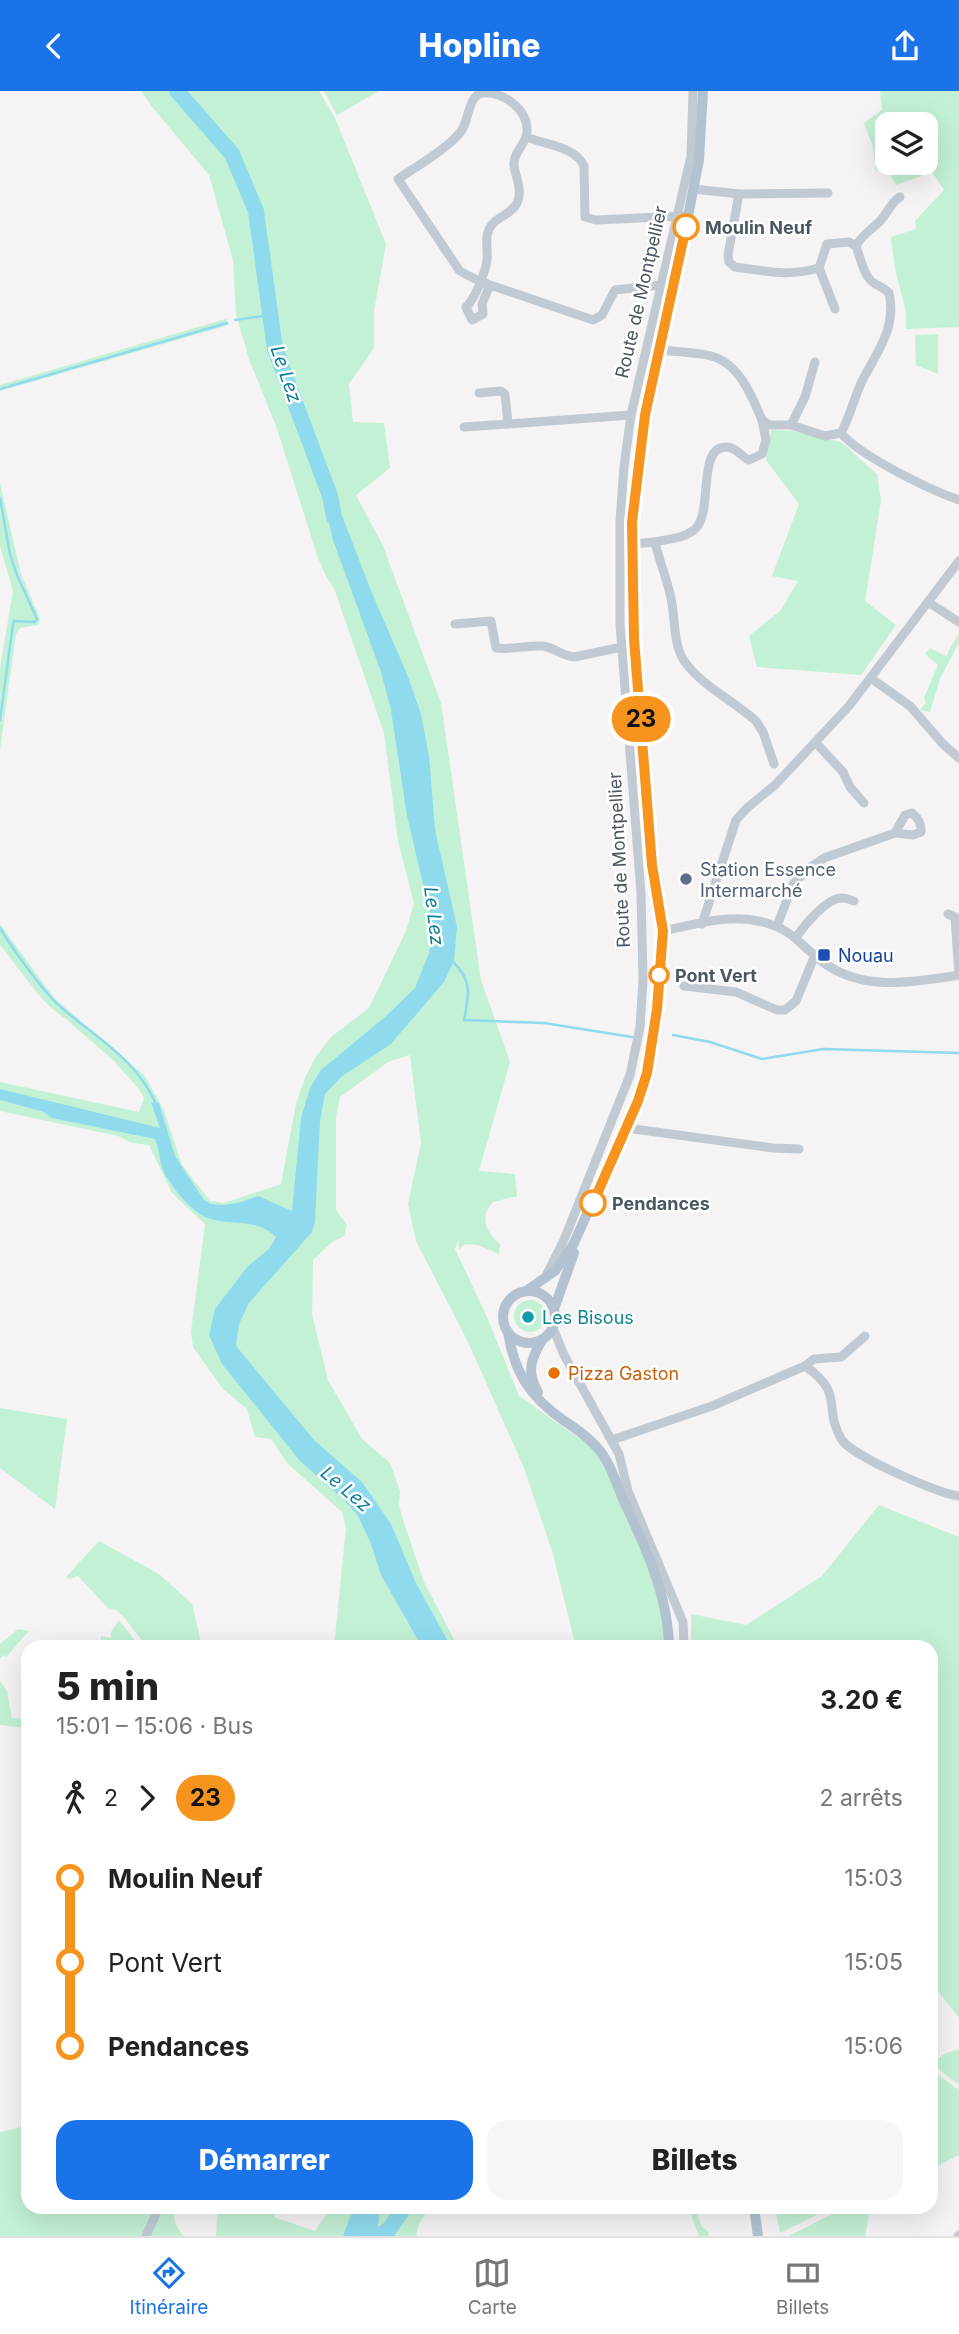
<!DOCTYPE html>
<html lang="fr">
<meta charset="utf-8">
<style>
body{margin:0;font-family:Inter,sans-serif;background:#f6f6f6;color:#222;height:100vh;display:flex;flex-direction:column;font-size:26px;white-space:nowrap}
*{box-sizing:border-box;margin:0}
p{font-size:23px;color:#767676}
.icon{flex:none;width:38px;height:38px;fill:none;stroke:currentColor;stroke-width:2;stroke-linecap:round;stroke-linejoin:round}
.map{position:relative;flex:1;overflow:hidden}
.panel{position:absolute;left:21px;top:1549px;width:917px;height:574px;display:flex;flex-direction:column;background:#fff;border-radius:21px;box-shadow:0 7px 28px #0002}
.panel>*{flex:none}
.badge{padding:0 14px;border-radius:23px;font-size:24px;line-height:46px}
.fabs{position:absolute;left:875px;top:21px;display:grid;gap:14px}
.fabs a{display:grid;place-items:center;width:63px;height:63px;border-radius:14px;background:#fff;box-shadow:0 7px 28px #0002;font-size:35px}
.map>.badge{position:absolute;translate:-50% -50%;box-shadow:0 0 0 4px #fff}
.legs{display:flex;align-items:center;gap:10px;height:77px;padding:0 35px;font-size:23px}
.legs p{margin-inline-start:auto}
.overview{display:flex;align-items:center;justify-content:space-between;height:119px;padding:0 35px}
h1{font-size:38px;font-weight:800;line-height:52px}
.cta{display:flex;gap:14px;margin-top:auto;padding:14px 35px}
.cta a{flex:1;height:80px;border-radius:21px;background:#1a73e8;color:#fff;font-size:28px;font-weight:800;line-height:80px;text-align:center}
.cta a+a{background:#f6f6f6;color:#222}
ul{padding:0 35px;list-style:none}
li{display:flex;align-items:center;gap:24px;height:84px;font-size:26px}
li i{display:grid;place-items:center;width:10px;height:100%;margin:0 9px;background:currentColor}
li i::after{content:'';width:18px;height:18px;margin:-9px;border:5px solid;border-radius:50%;background:#fff}
li p{margin-inline-start:auto}
li:first-child i{background:linear-gradient(#0000 50%,currentColor 0)}
li:last-child i{background:linear-gradient(currentColor 50%,#0000 0)}
header{display:flex;justify-content:space-between;align-items:center;height:91px;padding:0 35px;background:#1a73e8;color:#fff;font-size:32px;font-weight:800}
.tab-bar{display:flex;justify-content:space-around;align-items:center;height:98px;border-top:2px solid #e0e0e0;background:#fff;font-size:19px;color:#767676}
.tab-bar a{display:grid;justify-items:center;gap:4px}
.tab-bar .selected{color:#1a73e8}
.map>svg:first-child{display:block}
</style>
<header><svg class="icon" aria-label="back" viewBox="0 0 24 24"><path d="M15 5l-7 7 7 7"/></svg>Hopline<svg class="icon" aria-label="share" viewBox="0 0 24 24"><path d="M12 15V3M7 8l5-5 5 5M5 13v7h14v-7"/></svg></header>
<div class="map">
<svg width="959" height="2145" viewBox="0 0 959 2145">
<rect width="100%" height="100%" fill="#f5f3f3"/>
<g fill="#c3f1d5" fill-rule="evenodd">
<path d="M141 0H319L335 27 386 153 374 220V257L349 293 353 331 384 332 390 377 356 404 383 455 441 612 481 889 510 971 479 1080 515 1083 517 1105 493 1111C479 1125 486 1142 500 1153L499 1163 478 1154 465 1153 459 1159 458 1150 455 1158 487 1226 519 1305 603 1364 647 1460 669 1556H576L553 1463 524 1377 468 1251 416 1150 408 1113 421 1052 410 964 388 971 340 1006 336 1025V1119L347 1134 344 1145 332 1151 313 1169 312 1223 328 1289 362 1348 390 1372 400 1400 399 1414 403 1429 424 1491 458 1556H334L346 1436 342 1421 288 1373 271 1348 255 1346 247 1318 223 1298 193 1256 191 1241 205 1133 172 1102 149 1054 132 1052 118 1045 0 1020V991L139 1021 144 1007 138 997 113 969 67 929 50 916 38 903 0 854V833L54 907 144 984 163 1017 182 1074 210 1110 224 1112 281 1093 296 1013 305 987 315 967 331 946 369 917 406 840 414 812 398 750 384 642 334 497 327 487 318 467 276 335 249 268 236 223 233 169 209 84 153 17Z"/>
<polygon points="324,0 379,0 337,24"/>
<path d="M880 0H959V236L906 238V221L895 178 891 146 916 138 915 130 944 99 932 81 896 94 886 76 876 80 873 56 864 32 882 19ZM887 33H926V72H887Z"/>
<polygon points="226,228 229,234 0,300 0,294"/>
<polygon points="938,243 938,283 916,274 915,244"/>
<polygon points="771,339 793,340 841,351 877,383 881,410 865,510 896,534 861,584 757,576 749,545 781,519 798,490 772,485 799,413 766,369"/>
<polygon points="0,392 21,483 40,528 38,534 20,537 16,543 0,658 0,577 13,500 0,455"/>
<polygon points="959,542 959,551 940,588 930,621 920,619 926,612 924,607 938,574 925,563 930,557 946,565"/>
<circle cx="530" cy="1225" r="16"/>
<polygon points="0,1317 67,1328 55,1418 0,1377"/>
<polygon points="879,1414 959,1446 959,1927 931,1891 931,1556 691,1556 691,1523 746,1534 822,1485"/>
<polygon points="99,1450 159,1483 192,1513 202,1556 147,1556 123,1525 116,1519 108,1517 78,1485 69,1488 66,1486"/>
<polygon points="119,1529 140,1556 100,1556 101,1545 111,1547 111,1541"/>
<polygon points="18,1538 29,1540 6,1566 4,1564 0,1567 0,1553"/>
<polygon points="0,1590 7,1600 12,1627 28,1627 28,1637 0,1634"/>
<polygon points="959,1958 959,1994 931,1972 946,1962"/>
<polygon points="931,1979 959,1999 959,2064 931,2078"/>
<path d="M28 2031V2116H177C171 2128 176 2135 183 2145H0V2041L26 2035Z"/>
<polygon points="218,2116 278,2116 274,2126 315,2140 331,2116 430,2116 419,2133 416,2145 216,2145"/>
<polygon points="688,2116 694,2116 702,2136 708,2140 709,2145 699,2145"/>
<polygon points="775,2116 832,2116 780,2142"/>
<polygon points="866,2116 869,2123 865,2145 789,2145 844,2117"/>
</g>
<g fill="#90daee">
<path d="M334 404 372 502 407 583 421 623 429 665 435 739 457 836 454 870 444 891 391 953 341 986 325 1003 320 1030 315 1131 312 1141 249 1212 239 1233 236 1255 315 1350 362 1391 391 1433 416 1492 451 1556H422L381 1484 371 1453 358 1425 346 1411 300 1370 222 1273 209 1244 215 1218 248 1175 269 1158 276 1146C258 1128 236 1134 214 1129 193 1124 177 1102 166 1085 159 1073 160 1060 155 1048L52 1027 44 1021 0 1009V998L160 1037 151 1011 159 1012 175 1065 204 1109 211 1113 222 1114 238 1112 258 1105 292 1120 301 1027 310 997 321 979 385 926 415 897 429 862 434 839 407 725 391 619 381 581 333 449 323 406Z"/>
<polygon points="351,2116 380,2116 378,2136 384,2132 394,2116 414,2116 394,2145 343,2145 351,2123"/>
</g>
<g fill="none" stroke-linecap="round" stroke-linejoin="round">
<g stroke="#90daee" stroke-width="2.5">
<polyline points="235,229 270,224"/>
<polyline points="0,298 227,232"/>
<polyline points="0,407 10,463 17,484 37,528 35,531 14,530 13,533 0,629"/>
<path d="M0 837C13 859 44 902 63 918 99 949 136 968 156 1013"/>
<path d="M452 870C473 889 469 904 464 929L544 932 632 946"/>
<polyline points="673,944 710,951 762,968 823,958 959,962"/>
</g>
<polyline stroke="#90daee" stroke-width="16" points="177,0 232,63 256,120 275,258 330,405 334,426"/>
<g stroke="#c1cad2" stroke-width="9">
<path d="M527 46C545 54 575 55 584 75L585 126 596 129 682 125"/>
<path d="M694 98 739 103 728 164 729 171 735 176C768 180 786 186 819 177L827 153 849 151 856 155C860 166 864 186 874 192 880 196 884 197 889 202 897 237 877 261 862 290 854 307 850 326 841 342"/>
<polyline points="739,103 828,102"/>
<path d="M856 155C862 143 873 138 881 129 888 121 891 111 900 106"/>
<polyline points="819,177 835,218"/>
<path d="M490 194 482 213 483 223 472 229 466 216C475 208 486 180 487 168 488 159 485 149 488 141 492 126 511 125 517 112 523 100 516 87 514 75 512 62 527 53 527 40 528 19 504 0 481 2 468 7 469 28 462 39 449 57 417 75 398 88L459 179C468 186 479 189 490 194L593 229 602 224 615 199 660 194"/>
<path d="M660 259C677 261 695 261 711 265 739 272 752 305 762 329L770 334H791L825 345 841 342"/>
<polyline points="479,302 501,300 505,303 508,333 631,324"/>
<polyline points="791,334 805,306 815,271"/>
<polyline points="464,336 508,333"/>
<path d="M841 342C860 365 930 399 959 409"/>
<path d="M655 451C668 448 687 447 696 437 713 420 697 356 726 356 737 356 741 366 749 369L762 363 766 349 762 329"/>
<path d="M633 453 655 451C659 469 666 486 670 503 676 524 672 554 685 571 702 595 734 610 756 630L763 641 774 673"/>
<polyline points="928,511 959,531"/>
<path d="M455 533 491 530 496 557C512 559 527 554 542 555 554 556 562 565 574 566L622 556"/>
<polyline points="872,588 910,615 943,653 959,667"/>
<polyline points="816,652 843,681 850,696 864,712"/>
<polyline points="948,823 955,826 959,884"/>
<polyline points="702,833 736,729 747,717 775,694 849,615 959,470"/>
<path d="M777 835 793 793 809 777 824 767 895 742 913 744 921 741C922 733 918 727 912 722L905 724 895 742"/>
<path d="M663 840C693 834 727 823 758 830 793 837 798 853 824 872 864 901 914 891 959 884"/>
<path d="M796 846C804 835 828 805 843 807 847 807 850 809 854 810"/>
<polyline points="684,895 736,901 777,919 785,919 796,910 815,864"/>
<polyline points="626,1034 634,1038 773,1057 799,1058"/>
<polyline points="545,1187 564,1149 630,984 640,936 643,888 641,802 620,533 620,431 624,375 631,324 691,65 693,0"/>
<polyline points="553,1237 564,1264 619,1363 628,1400 683,1531 684,1556"/>
<polyline points="805,1275 814,1268 841,1266 865,1245"/>
<path d="M612 1349 712 1315 805 1275C846 1303 822 1317 842 1349 852 1365 939 1403 959 1405"/>
<polyline points="146,2145 159,2116"/>
<polyline points="958,2145 959,2144"/>
</g>
<g stroke="#b3c2d1" stroke-width="10">
<polyline points="526,1200 555,1180 573,1154 638,1010 647,982 652,952 663,840 651,774 634,548 632,431 645,324 674,197 699,69 703,0"/>
<circle cx="529" cy="1226" r="26"/>
<polyline points="554,1218 574,1162"/>
<path d="M508 1241C514 1281 530 1306 563 1329 577 1338 593 1349 603 1364 612 1377 617 1394 623 1408 645 1455 668 1503 669 1556"/>
<path d="M538 1301C526 1281 531 1268 542 1249"/>
<polyline points="754,2116 758,2145"/>
</g>
</g>
<g fill="none" stroke-linecap="round" stroke-linejoin="round">
<defs>
<polyline id="line-1" points="593,1112 638,1010 647,982 657,918 663,840 652,774 634,548 632,431 645,324 686,136"/>
</defs>
<use href="#line-1" stroke="#fff" stroke-width="16"/>
<use href="#line-1" stroke="#f7941d" stroke-width="10"/>
</g>
<g fill="#fff" stroke="#f7941d" stroke-width="3.5">
<circle cx="686" cy="136" r="12"/>
<circle cx="659" cy="884" r="9"/>
<circle cx="593" cy="1112" r="12"/>
</g>
<circle fill="#5c6f8a" stroke="#fff" stroke-width="2.5" cx="686" cy="788" r="7"/>
<rect fill="#1a4fb4" stroke="#fff" stroke-width="2.5" x="817" y="857" width="14" height="14" rx="3.5"/>
<circle fill="#0f9aa8" stroke="#fff" stroke-width="2.5" cx="528" cy="1226" r="7"/>
<circle fill="#e8710a" stroke="#fff" stroke-width="2.5" cx="554" cy="1282" r="7"/>
<g text-anchor="middle" dominant-baseline="central" stroke-width="5" stroke-linejoin="round" paint-order="stroke">
<g font-size="18" font-weight="bold" fill="#4a5661" stroke="#fff" text-anchor="start">
<text x="705" y="136">Moulin Neuf</text>
<text x="675" y="884">Pont Vert</text>
<text x="612" y="1112">Pendances</text>
</g>
<g font-size="18" fill="#4a5661" stroke="#fff">
<text transform="translate(641 201) rotate(-77)">Route de Montpellier</text>
<text transform="translate(619 769) rotate(-93)">Route de Montpellier</text>
</g>
<g font-size="18" fill="#4e5e75" stroke="#fff" text-anchor="start">
<text x="700" y="778">Station Essence<tspan x="700" dy="21">Intermarché</tspan></text>
</g>
<g font-size="18" fill="#164399" stroke="#fff" text-anchor="start">
<text x="838" y="864">Nouau</text>
</g>
<g font-size="18" fill="#0d838f" stroke="#fff" text-anchor="start">
<text x="542" y="1226">Les Bisous</text>
</g>
<g font-size="18" fill="#c56008" stroke="#fff" text-anchor="start">
<text x="568" y="1282">Pizza Gaston</text>
</g>
<g font-size="19" font-style="italic" fill="#0c7c9b" stroke="#fff">
<text transform="translate(286 283) rotate(71)">Le Lez</text>
<text transform="translate(434 825) rotate(83)">Le Lez</text>
<text transform="translate(346 1398) rotate(40)">Le Lez</text>
</g>
</g>
</svg>
<div class="fabs">
<a><svg class="icon" aria-label="layers" viewBox="0 0 24 24"><path d="M12 4l9 5-9 5-9-5zM3 14l9 5 9-5"/></svg></a>
</div>
<b class="badge" style="left:641px;top:628px;background:#f7941d;color:#111">23</b>
<section class="panel">
<div class="overview"><div><h1>5 min</h1><p>15:01 – 15:06 · Bus</p></div><b>3.20 €</b></div>
<div class="legs"><svg class="icon" aria-label="walk" viewBox="0 0 24 24"><circle cx="13" cy="4" r="2"/><path d="M13 8l-2 6 4 7M11 14l-3 7M7 12l3-4h3l4 4"/></svg>2<svg class="icon" aria-label="forward" viewBox="0 0 24 24"><path d="M9 5l7 7-7 7"/></svg><b class="badge" style="background:#f7941d;color:#111">23</b><p>2 arrêts</p></div>
<ul>
<li><i style="color:#f7941d"></i><b>Moulin Neuf</b><p>15:03</p></li>
<li><i style="color:#f7941d"></i><span>Pont Vert</span><p>15:05</p></li>
<li><i style="color:#f7941d"></i><b>Pendances</b><p>15:06</p></li>
</ul>
<div class="cta"><a>Démarrer</a><a>Billets</a></div>
</section>
</div>
<nav class="tab-bar">
<a class="selected"><svg class="icon" aria-label="directions" viewBox="0 0 24 24"><path d="M12 3l9 9-9 9-9-9zM9 14v-3h6M13 9l2 2-2 2"/></svg>Itinéraire</a>
<a><svg class="icon" aria-label="map" viewBox="0 0 24 24"><path d="M3 6l6-2 6 2 6-2v14l-6 2-6-2-6 2zM9 4v14M15 6v14"/></svg>Carte</a>
<a><svg class="icon" aria-label="tickets" viewBox="0 0 24 24"><path d="M3 7h18v10H3zM15 7v10"/></svg>Billets</a>
</nav>
